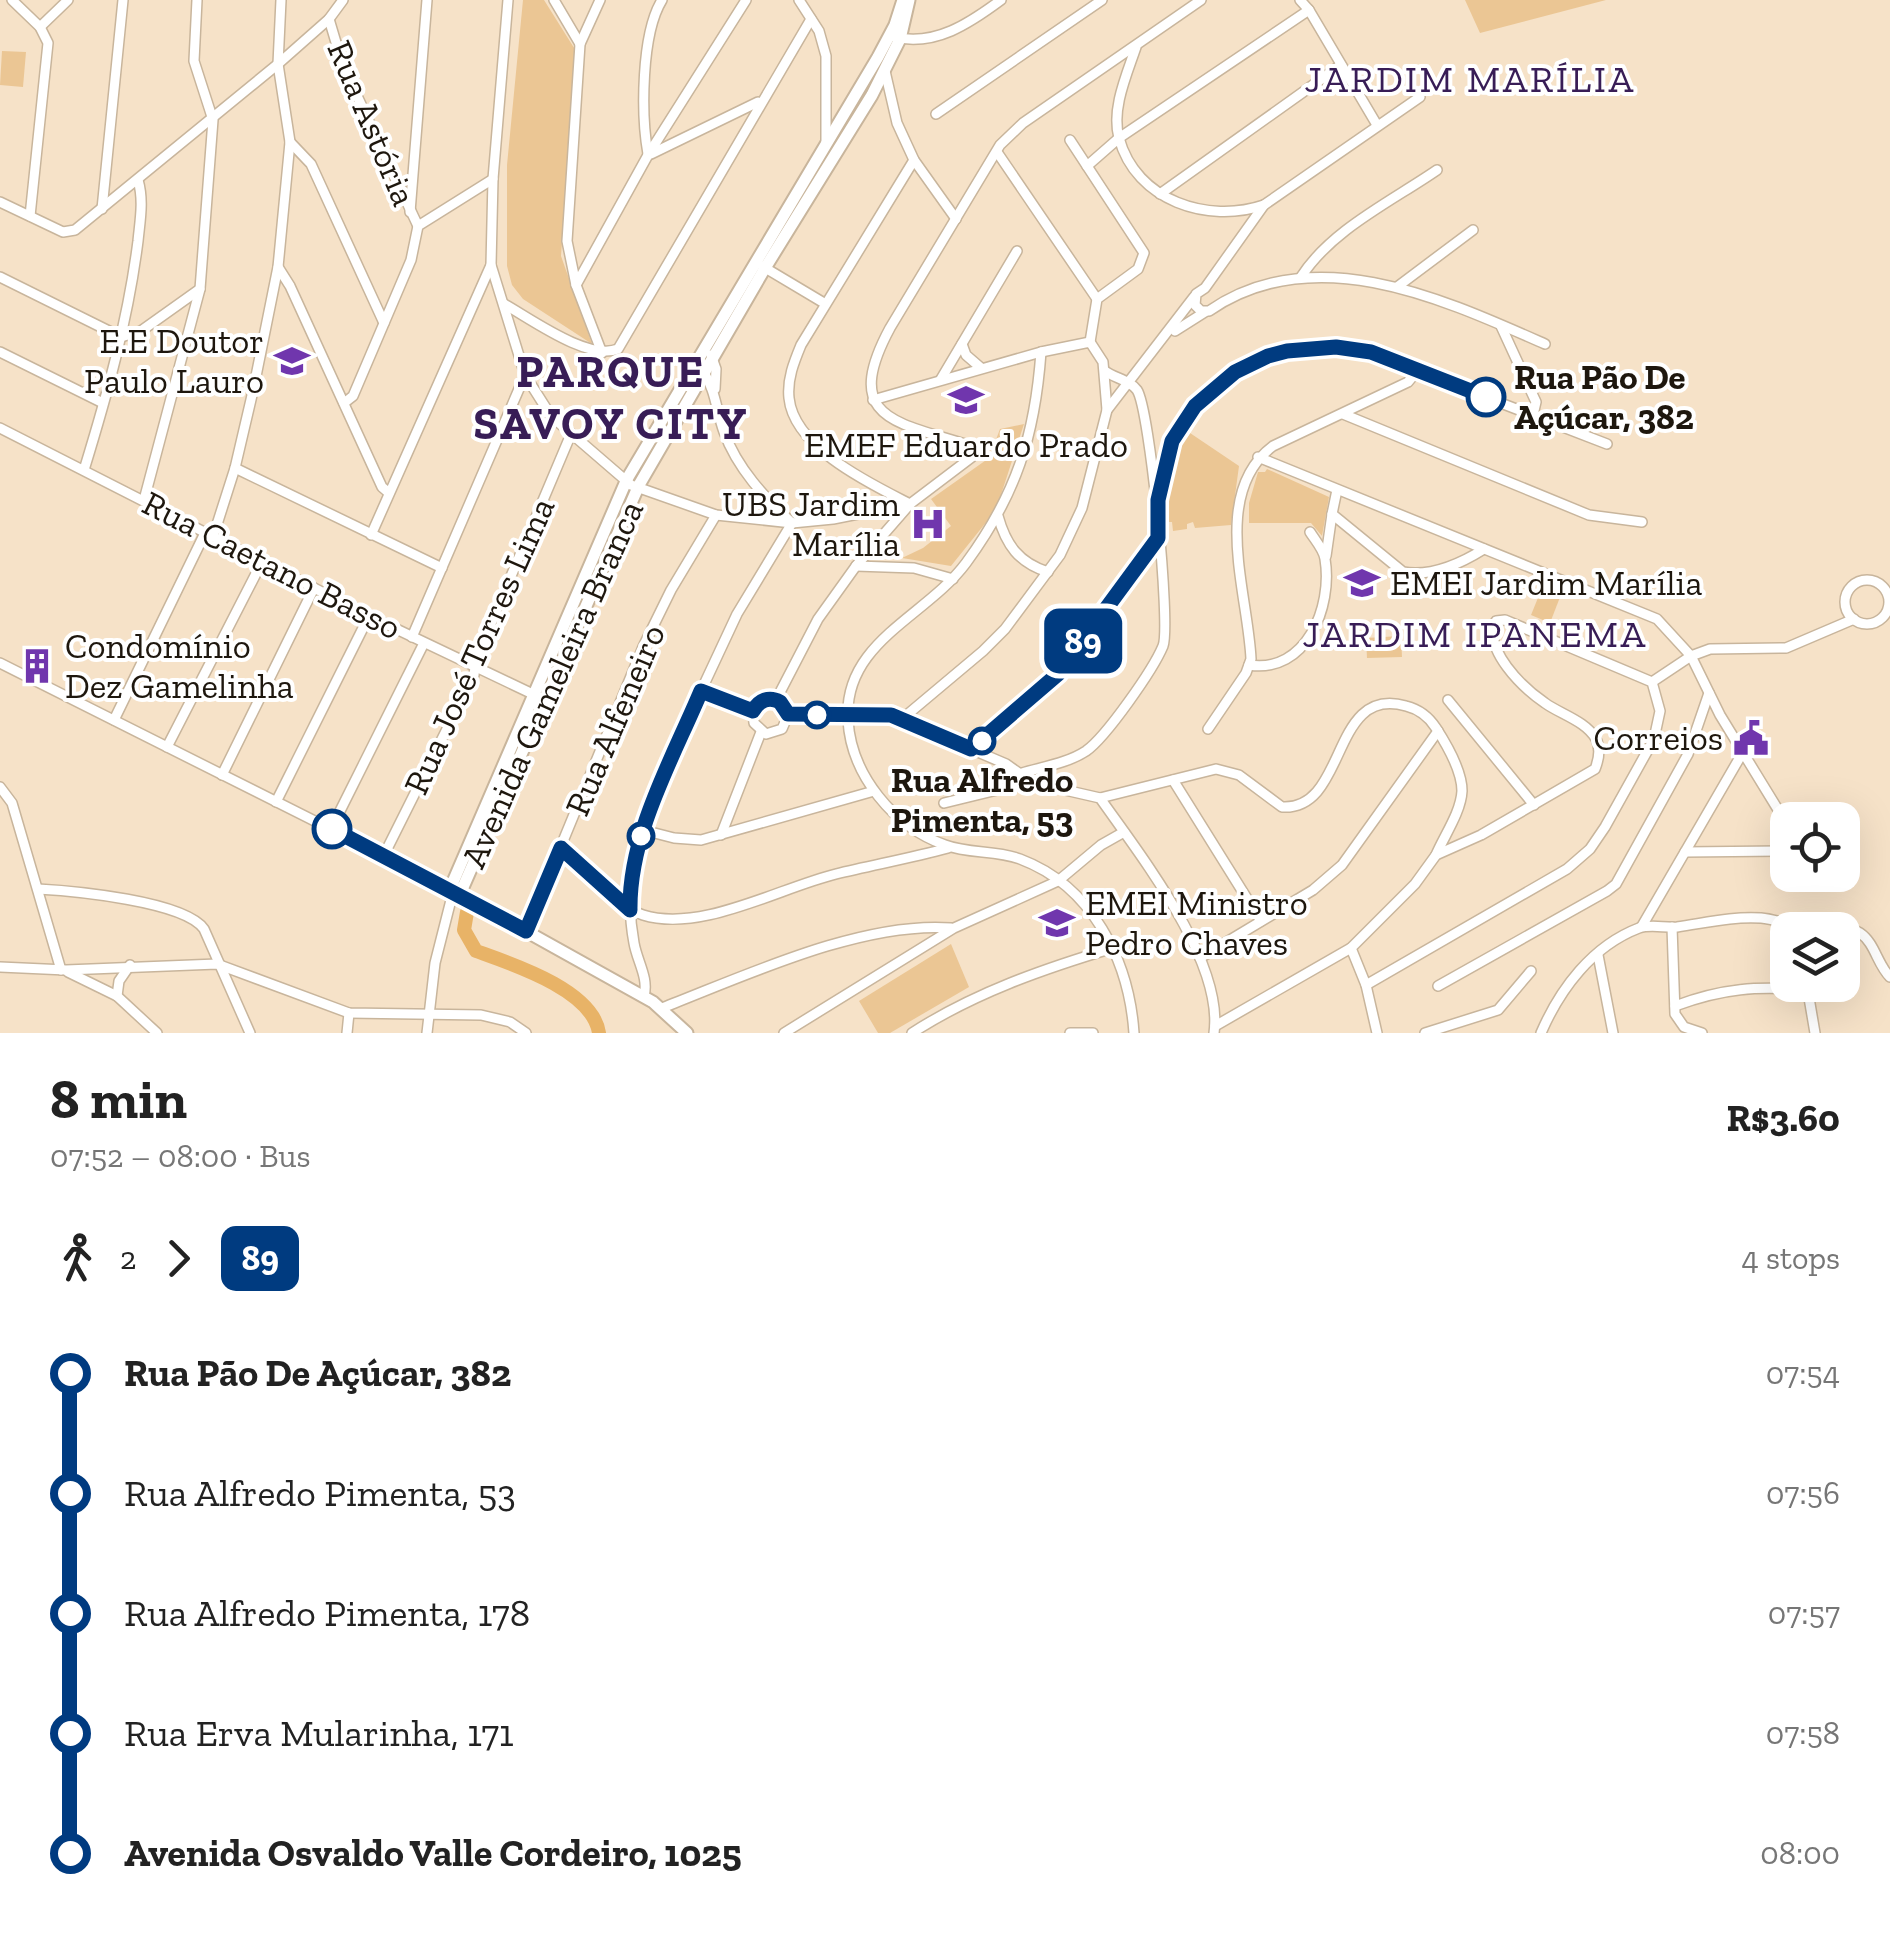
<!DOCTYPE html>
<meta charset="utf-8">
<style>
body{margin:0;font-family:"Zilla Slab",serif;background:#f6f6f6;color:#222;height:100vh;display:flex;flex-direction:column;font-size:38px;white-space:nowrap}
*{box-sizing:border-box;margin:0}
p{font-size:32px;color:#767676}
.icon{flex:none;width:55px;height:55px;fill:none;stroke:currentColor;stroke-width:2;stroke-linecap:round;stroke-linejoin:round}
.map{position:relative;height:1033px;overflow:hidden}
.drawer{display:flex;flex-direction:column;background:#fff;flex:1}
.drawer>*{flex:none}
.badge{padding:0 20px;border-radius:15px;font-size:35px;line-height:65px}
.buttons{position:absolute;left:1770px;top:802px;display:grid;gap:20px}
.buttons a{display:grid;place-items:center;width:90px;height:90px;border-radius:20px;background:#fff;box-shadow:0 10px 40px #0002;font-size:50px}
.map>.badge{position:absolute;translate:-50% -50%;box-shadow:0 0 0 5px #fff}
.legs{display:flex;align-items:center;gap:15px;height:110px;padding:0 50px;font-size:32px}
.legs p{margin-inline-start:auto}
.summary{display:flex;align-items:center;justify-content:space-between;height:170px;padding:0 50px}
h1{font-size:55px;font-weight:800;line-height:75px}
ul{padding:0 50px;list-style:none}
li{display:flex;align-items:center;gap:35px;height:120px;font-size:38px}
li i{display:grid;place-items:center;width:15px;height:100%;margin:0 12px;background:currentColor}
li i::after{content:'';width:25px;height:25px;margin:-12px;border:8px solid;border-radius:50%;background:#fff}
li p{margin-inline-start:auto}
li:first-child i{background:linear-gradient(#0000 50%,currentColor 0)}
li:last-child i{background:linear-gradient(currentColor 50%,#0000 0)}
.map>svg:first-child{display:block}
</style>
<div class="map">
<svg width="1890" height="1033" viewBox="0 0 1890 1033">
<rect width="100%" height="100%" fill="#f6e2c8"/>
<g fill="#ebc694">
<polygon points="523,0 544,0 576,51 561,256 592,344 523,299 512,285 507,266 507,165"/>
<polygon points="1465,0 1606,0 1480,33"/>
<polygon points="2,51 26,52 23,87 0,85"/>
<polygon points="1024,424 996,510 951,566 902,558 923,548 951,526 931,499 989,458 1000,429"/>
<polygon points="1190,433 1239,466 1231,525 1195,528 1193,522 1187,524 1187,529 1173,531 1172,522 1161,522 1173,456"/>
<polygon points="1267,469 1329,497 1322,536 1311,523 1249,523 1249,503 1258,472 1265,472"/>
<polygon points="1544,583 1562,592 1550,623 1531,615"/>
<polygon points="1401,636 1402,657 1367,658 1366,638"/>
<polygon points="951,944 969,987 890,1033 878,1033 859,1001"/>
</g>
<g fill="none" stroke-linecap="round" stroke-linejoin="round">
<path stroke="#e8b367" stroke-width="14" d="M467 912 464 930 476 951C512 964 593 990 599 1033"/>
<defs>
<g id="minor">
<polyline points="12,0 40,27 48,43 30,216"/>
<polyline points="508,0 493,179 491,265 525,375 551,416 631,485 716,515 792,523 833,519 908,504"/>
<polyline points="554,0 580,44"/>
<polyline points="600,0 580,44 567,241 576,285 602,353"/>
<polyline points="799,0 819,31 826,56 826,142"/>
<polyline points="1300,0 1309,10 1377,125"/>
<polyline points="329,19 343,66 418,226"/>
<polyline points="40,27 68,0"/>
<path d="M894 37C935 47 970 23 1001 0"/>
<path d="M1136 47C1127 74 1111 109 1119 138 1136 201 1208 224 1264 205"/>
<polyline points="885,71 897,123 914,160 956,219"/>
<path d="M1420 97 1264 205 1205 288 1196 294 1195 305 1201 311H1209C1313 239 1441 298 1545 344"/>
<polyline points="936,114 1102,0"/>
<polyline points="1070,140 1144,253 1138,269 1097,299 1090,342"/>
<polyline points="290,142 311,164 384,323"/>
<polyline points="997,152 1097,299"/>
<path d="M648 154C641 115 641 34 662 0"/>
<polyline points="651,154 758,102"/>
<polyline points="1087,166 1119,138 1309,10"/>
<polyline points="1160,194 1341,65"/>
<polyline points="0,202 63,232 75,230 278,64 329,19 343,0"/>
<polyline points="102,209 123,0"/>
<polyline points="410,212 427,0"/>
<polyline points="762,266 824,303"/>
<polyline points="278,267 290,286 382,487 389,493"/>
<polyline points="0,277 121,337 141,331 200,289"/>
<path d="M1301 277C1331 230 1392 201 1437 170"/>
<polyline points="576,285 648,155 746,0"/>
<polyline points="1397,287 1473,230"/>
<path d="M504 304C531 319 588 361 618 349L811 19"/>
<polyline points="1501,326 1536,402 1533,415"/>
<polyline points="1175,331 1205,312"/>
<polyline points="962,344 966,355 981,368"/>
<polyline points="0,352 103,403"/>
<path d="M1041 352C1035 436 1016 495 966 563 926 617 843 642 848 720 851 775 894 827 945 845 969 854 996 850 1020 859 1092 886 1129 960 1134 1033"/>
<polyline points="711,355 716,369 715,389"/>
<polyline points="941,379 1017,251"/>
<polyline points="873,400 1041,352 1090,342 1103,362 1107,410"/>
<polyline points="344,403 353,396 411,260 418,226 493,179"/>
<polyline points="1343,414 1589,515 1642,522"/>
<polyline points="0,428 369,616 539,697"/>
<polyline points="1258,457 1657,619 1691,656 1720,715 1788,826"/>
<polyline points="235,468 442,568"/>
<path d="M84 470C107 395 128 320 138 241 140 220 144 201 138 180"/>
<path d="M1337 490 1332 514 1403 572C1432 577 1460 564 1484 549"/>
<polyline points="144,500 200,289 213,120 194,61 197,0"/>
<path d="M1158 500C1162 480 1164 458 1172 439 1207 364 1296 336 1371 353L1607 444"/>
<path d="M910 504C871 484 794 448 789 398 787 379 794 362 801 345L914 160"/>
<path d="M998 516C1006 545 1019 563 1048 572"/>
<polyline points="371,535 491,265"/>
<polyline points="213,537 235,468 253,391 278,267 290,142 278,64 281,0"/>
<polyline points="1326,556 1332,514"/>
<polyline points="856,566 914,568 953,579"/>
<circle cx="1867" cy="602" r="22"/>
<polyline points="412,637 525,375"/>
<polyline points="0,663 450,889 451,900 435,963 427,1033"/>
<path d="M1249 665C1306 674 1333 607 1325 559 1324 550 1315 540 1310 532"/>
<polyline points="1652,682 1691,656 1710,649 1786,648 1854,619"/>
<polyline points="701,691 753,711"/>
<path d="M776 700 818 619 856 566 910 504 972 457 971 446C898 422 840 421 890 328L1000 145 1023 123 1201 0"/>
<polyline points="1448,700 1534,805"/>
<polyline points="753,711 754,723 766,734 782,729 788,715"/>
<path d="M753 711C759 700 769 696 780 702L788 715"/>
<polyline points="788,715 891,715 1006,764 1026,778"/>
<polyline points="902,719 983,651 1005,629 1060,555 1082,508 1107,410 1194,297"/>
<polyline points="114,720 205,533"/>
<path d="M1208 729 1246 673 1251 659C1248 593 1210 493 1273 446L1408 382 1418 370"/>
<polyline points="167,747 262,562"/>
<polyline points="971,749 1058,674 1157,539"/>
<path d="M1022 773C1042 767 1068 763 1086 751 1106 737 1153 670 1163 646 1171 626 1150 409 1137 390 1130 380 1114 378 1105 371"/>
<polyline points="222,775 314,588"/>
<polyline points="1173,780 1261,921"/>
<polyline points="0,787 12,803 61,970"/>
<path d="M1100 798 1216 769 1239 775 1282 807C1348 811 1330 684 1406 706 1418 709 1429 717 1436 728 1447 745 1462 770 1462 791 1461 812 1444 836 1436 855"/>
<polyline points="276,802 369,616"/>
<path d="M944 803 1030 782 1100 798C1140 855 1224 961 1214 1033"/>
<polyline points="331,829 424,643"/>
<polyline points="643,830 674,838 701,840 874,791"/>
<polyline points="721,835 761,732"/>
<path d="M561 848C584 870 612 905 643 915 701 933 779 888 836 874 873 865 911 858 948 848"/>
<polyline points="1685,852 1788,851"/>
<polyline points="384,855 474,675 476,659 571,434"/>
<path d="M38 889C74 891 184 901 204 929L250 1033"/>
<polyline points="1642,926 1743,752"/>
<polyline points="1672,927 1675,1014 1684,1027 1702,1033"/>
<polyline points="526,931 643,647 671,590 716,515"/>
<polyline points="1351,948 1366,985 1377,1033"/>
<polyline points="1598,955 1613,1033"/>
<polyline points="1200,958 1313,890 1342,865 1438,731"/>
<polyline points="0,967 66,970 217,964 349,1013 481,1015 510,1022 526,1033"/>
<polyline points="68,972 117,996 157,1033"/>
<polyline points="1438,986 1607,891 1616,884 1688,754 1709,693"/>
<polyline points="1807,986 1815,1033"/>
<polyline points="117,996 119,981 130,965"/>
<path d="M644 996C649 978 637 961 634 943 628 911 629 881 637 849L701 691 737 614 792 523C765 498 737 468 724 432 716 410 716 391 703 371"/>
<path d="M1675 1006C1723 988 1757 986 1808 990"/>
<path d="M662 1008C745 976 861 921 951 928"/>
<path d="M1215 1026 1351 948 1415 884 1436 855 1481 835 1595 769C1599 759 1601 749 1596 739 1586 721 1560 714 1545 703 1523 688 1482 649 1496 621L1505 620 1652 682 1660 711 1654 739 1605 827 1590 849 1567 869 1366 985"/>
<polyline points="347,1033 349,1013"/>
<polyline points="784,1033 954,928 1058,881 1101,845 1124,832"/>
<path d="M912 1033C974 993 1043 969 1113 948"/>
<polyline points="1070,1033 1093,1033"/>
<polyline points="1425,1033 1498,1010 1531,971"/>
<path d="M1541 1033C1560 989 1592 946 1639 928 1650 924 1665 928 1677 927 1705 923 1733 916 1761 918 1774 919 1786 924 1799 926 1819 929 1841 922 1860 933 1875 943 1877 964 1890 977"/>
</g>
<g id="major">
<polyline points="460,894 639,485 765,268 872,95 900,39 909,0"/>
<polyline points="687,1033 653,1002 450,889 627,479 878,57 895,25 903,0"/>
</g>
</defs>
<use href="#minor" stroke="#c8b59c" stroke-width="12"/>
<use href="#major" stroke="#c8b59c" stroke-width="15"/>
<use href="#minor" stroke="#fff" stroke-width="9"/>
<use href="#major" stroke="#fff" stroke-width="11"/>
</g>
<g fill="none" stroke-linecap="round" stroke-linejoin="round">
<defs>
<path id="line-1" d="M332 829 526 931 561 848 630 910C629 834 672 760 701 691L753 711C759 700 769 696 780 702L788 714 891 715 971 749 1058 674 1158 538V500L1172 441 1195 406 1235 372 1268 356 1287 351 1336 347 1371 352 1486 397"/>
</defs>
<use href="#line-1" stroke="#fff" stroke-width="22"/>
<use href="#line-1" stroke="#003b80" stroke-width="15"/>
</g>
<defs>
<symbol id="school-bare" viewBox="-9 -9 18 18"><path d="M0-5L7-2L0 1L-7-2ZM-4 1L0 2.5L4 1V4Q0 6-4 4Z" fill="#7036ad" stroke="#fff" stroke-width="2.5" paint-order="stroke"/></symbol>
<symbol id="hospital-bare" viewBox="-9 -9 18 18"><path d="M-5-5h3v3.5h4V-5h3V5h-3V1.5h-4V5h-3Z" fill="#7036ad" stroke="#fff" stroke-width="2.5" paint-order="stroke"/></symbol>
<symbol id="building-bare" viewBox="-9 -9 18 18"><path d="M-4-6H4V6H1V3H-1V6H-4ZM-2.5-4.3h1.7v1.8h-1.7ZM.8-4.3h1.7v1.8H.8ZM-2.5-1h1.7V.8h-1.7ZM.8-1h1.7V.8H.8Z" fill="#7036ad" stroke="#fff" stroke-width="2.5" paint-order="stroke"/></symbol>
<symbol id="civic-bare" viewBox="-9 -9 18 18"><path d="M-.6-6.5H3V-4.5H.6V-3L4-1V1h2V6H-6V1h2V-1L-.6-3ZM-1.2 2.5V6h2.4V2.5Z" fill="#7036ad" stroke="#fff" stroke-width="2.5" paint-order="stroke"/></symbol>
</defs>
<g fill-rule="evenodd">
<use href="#school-bare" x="267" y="336" width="50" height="50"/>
<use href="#school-bare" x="941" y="375" width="50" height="50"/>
<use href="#hospital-bare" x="903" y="499" width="50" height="50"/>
<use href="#school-bare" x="1337" y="558" width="50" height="50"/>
<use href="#building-bare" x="12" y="641" width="50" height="50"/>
<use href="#civic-bare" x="1726" y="713" width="50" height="50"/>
<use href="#school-bare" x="1032" y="898" width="50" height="50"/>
</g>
<g fill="#fff" stroke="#003b80" stroke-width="5">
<circle cx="1486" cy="397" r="18"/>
<circle cx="817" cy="715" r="12"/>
<circle cx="982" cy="741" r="12"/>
<circle cx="332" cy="829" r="18"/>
<circle cx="641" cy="836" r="12"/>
</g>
<g text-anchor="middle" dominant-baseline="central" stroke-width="8" stroke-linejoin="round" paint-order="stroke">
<g font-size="35" fill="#1e170e" stroke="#fff">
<text transform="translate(372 123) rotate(67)">Rua Astória</text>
<text transform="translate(272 565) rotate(27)">Rua Caetano Basso</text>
<text transform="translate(479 646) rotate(-66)">Rua José Torres Lima</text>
<text transform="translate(552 684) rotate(-66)">Avenida Gameleira Branca</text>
<text transform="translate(615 720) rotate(-67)">Rua Alfeneiro</text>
</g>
<g font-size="35" fill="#1e170e" stroke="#fff" text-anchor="end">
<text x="264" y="341">E.E Doutor<tspan x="264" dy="40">Paulo Lauro</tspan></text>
<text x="966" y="445" text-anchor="middle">EMEF Eduardo Prado</text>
<text x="900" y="504">UBS Jardim<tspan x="900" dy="40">Marília</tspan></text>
<text x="1390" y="583" text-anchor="start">EMEI Jardim Marília</text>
<text x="65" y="646" text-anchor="start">Condomínio<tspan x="65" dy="40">Dez Gamelinha</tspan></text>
<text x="1723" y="738">Correios</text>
<text x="1085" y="903" text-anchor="start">EMEI Ministro<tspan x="1085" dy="40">Pedro Chaves</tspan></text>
</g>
<g font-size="35" font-weight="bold" fill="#1e170e" stroke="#fff" text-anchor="start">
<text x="1514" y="377">Rua Pão De<tspan x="1514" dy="40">Açúcar, 382</tspan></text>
<text x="982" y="780" text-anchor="middle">Rua Alfredo<tspan x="982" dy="40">Pimenta, 53</tspan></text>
</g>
<g font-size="38" letter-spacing="2.5" fill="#381d56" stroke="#fff">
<text x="1470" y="79">JARDIM MARÍLIA</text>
<text x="1475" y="634">JARDIM IPANEMA</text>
</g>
<g font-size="45" font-weight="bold" letter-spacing="2.5" fill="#381d56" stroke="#fff">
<text x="611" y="372">PARQUE<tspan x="611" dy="52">SAVOY CITY</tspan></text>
</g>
</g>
</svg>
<div class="buttons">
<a><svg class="icon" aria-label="locate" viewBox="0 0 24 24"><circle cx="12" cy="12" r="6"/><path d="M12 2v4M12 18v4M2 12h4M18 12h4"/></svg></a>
<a><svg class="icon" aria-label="layers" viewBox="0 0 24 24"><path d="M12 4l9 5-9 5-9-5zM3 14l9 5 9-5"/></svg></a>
</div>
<b class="badge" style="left:1083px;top:641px;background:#003b80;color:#fff">89</b>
</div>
<section class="drawer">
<div class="summary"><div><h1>8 min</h1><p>07:52 – 08:00 · Bus</p></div><b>R$3.60</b></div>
<div class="legs"><svg class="icon" aria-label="walk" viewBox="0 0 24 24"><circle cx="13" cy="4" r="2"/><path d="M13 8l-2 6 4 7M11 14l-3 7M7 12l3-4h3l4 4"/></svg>2<svg class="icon" aria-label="forward" viewBox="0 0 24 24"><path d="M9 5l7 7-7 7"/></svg><b class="badge" style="background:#003b80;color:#fff">89</b><p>4 stops</p></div>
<ul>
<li><i style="color:#003b80"></i><b>Rua Pão De Açúcar, 382</b><p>07:54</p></li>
<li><i style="color:#003b80"></i><span>Rua Alfredo Pimenta, 53</span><p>07:56</p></li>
<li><i style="color:#003b80"></i><span>Rua Alfredo Pimenta, 178</span><p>07:57</p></li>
<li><i style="color:#003b80"></i><span>Rua Erva Mularinha, 171</span><p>07:58</p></li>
<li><i style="color:#003b80"></i><b>Avenida Osvaldo Valle Cordeiro, 1025</b><p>08:00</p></li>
</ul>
</section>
